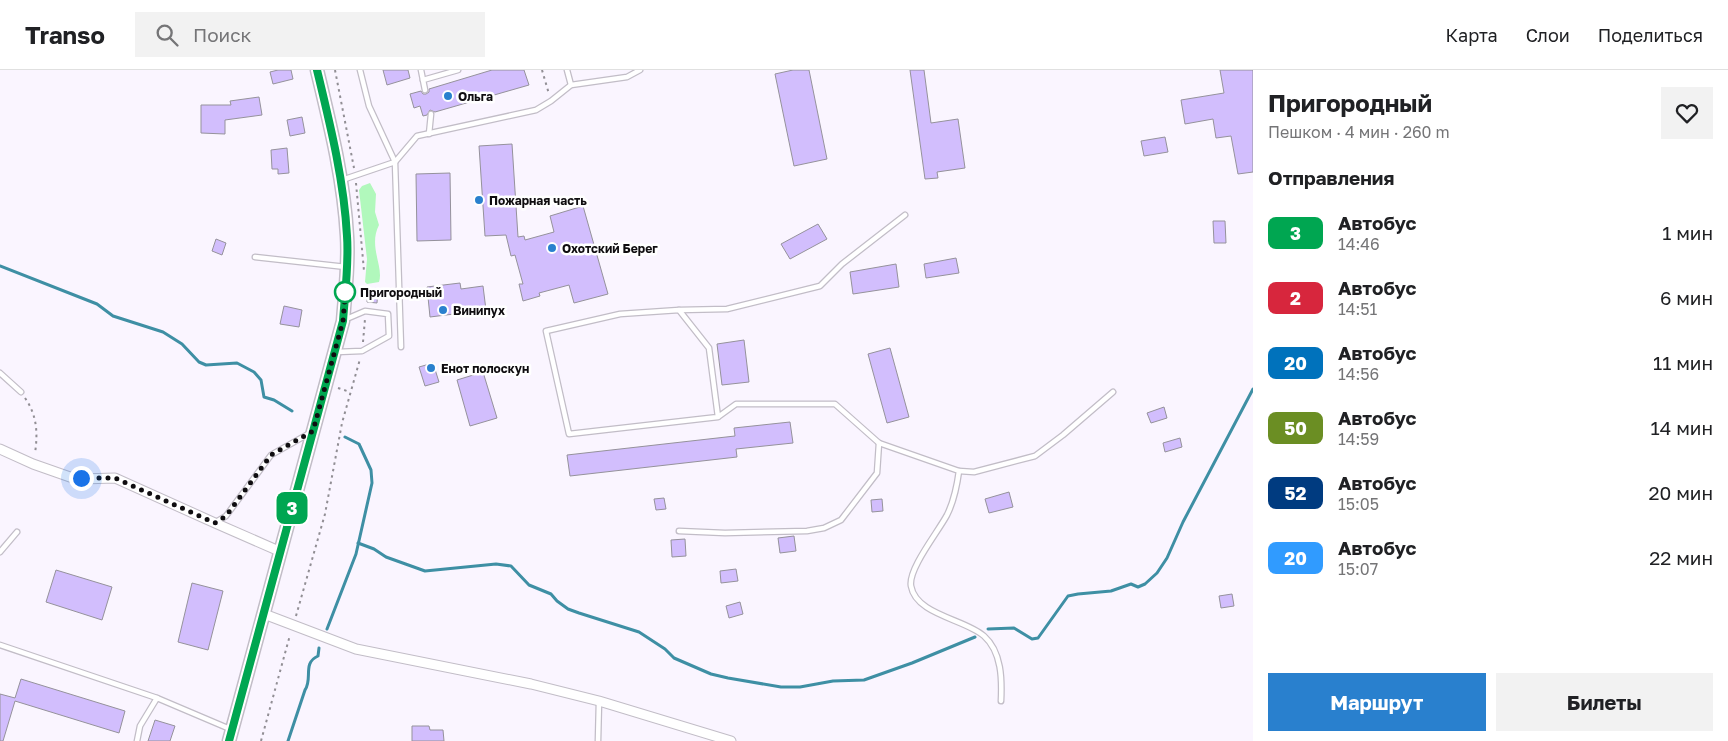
<!DOCTYPE html>
<html lang="ru">
<meta charset="utf-8">
<style>
body{margin:0;font-family:"Golos Text",sans-serif;background:#f2f2f2;color:#202124;height:100vh;display:flex;flex-direction:column;font-size:19px;white-space:nowrap}
*{box-sizing:border-box;margin:0}
p{font-size:16px;color:#757577}
.icon{flex:none;width:28px;height:28px;fill:none;stroke:currentColor;stroke-width:2;stroke-linecap:round;stroke-linejoin:round}
.map{position:relative;flex:1;overflow:hidden}
.side{display:flex;flex-direction:column;background:#fff;width:475px}
.side>*{flex:none}
.badge{padding:0 10px;border-radius:8px;font-size:18px;line-height:32px}
.you{position:absolute;width:25px;height:25px;margin:-12px;border:4px solid #fff;border-radius:50%;background:#1a73e8;box-shadow:0 0 0 8px #1a73e833}
.map>.badge{position:absolute;translate:-50% -50%;box-shadow:0 0 0 2px #fff}
h2{padding:0 15px;font-size:19px;line-height:45px}
.round{display:grid;place-items:center;flex:none;width:52px;height:52px;border-radius:0px;background:#f2f2f2}
.overview{display:flex;align-items:center;justify-content:space-between;height:85px;padding:0 15px}
h1{font-size:24px;font-weight:700;line-height:38px}
.button{display:flex;gap:10px;margin-top:auto;padding:10px 15px}
.button a{flex:1;height:58px;border-radius:0px;background:#2980ce;color:#fff;font-size:20px;font-weight:700;line-height:58px;text-align:center}
.button a+a{background:#f2f2f2;color:#202124}
ul{padding:0;list-style:none}
li{display:flex;align-items:center;gap:15px;height:65px;padding:0 15px}
li div{flex:1}
li b{display:block;font-size:19px}
li em{font-style:normal}
li .badge{min-width:55px;font-weight:700;text-align:center}
header{display:flex;align-items:center;gap:30px;box-sizing:border-box;height:70px;padding:0 25px;background:#fff;border-bottom:1px solid #e0e0e0}
header strong{font-size:24px}
nav{display:flex;gap:28px;margin-inline-start:auto;font-size:18px}
.search{width:350px;height:45px;background:#f2f2f2;display:flex;align-items:center;gap:12px;box-sizing:border-box;padding:0 18px;border-radius:0px;color:#757577;font-size:19px}
main{display:flex;flex:1;min-height:0}
.map>svg:first-child{display:block}
</style>
<header>
<strong>Transo</strong>
<div class="search"><svg class="icon" aria-label="search" viewBox="0 0 24 24"><circle cx="10" cy="10" r="6"/><path d="M15 15l6 6"/></svg>Поиск</div>
<nav><a>Карта</a><a>Слои</a><a>Поделиться</a></nav>
</header>
<main>
<div class="map">
<svg width="1253" height="671" viewBox="0 0 1253 671">
<rect width="100%" height="100%" fill="#faf5ff"/>
<path fill="#b1f8bc" d="M370 113 376 124 375 142 379 155C368 176 384 197 379 212L367 214 365 212 367 189 359 120 362 116Z"/>
<g fill="none" stroke-linecap="round" stroke-linejoin="round">
<g stroke="#3e8fa4" stroke-width="3">
<polyline points="0,196 97,234 113,246 163,262 182,274 199,292 206,295 237,293 254,302 261,310 264,327 274,330 292,341"/>
<polyline points="358,473 374,479 386,487 425,501 496,494 511,496 529,515 551,524 557,531 568,539 579,543 639,562 665,579 674,588 711,604 728,608 781,617 800,617 833,611 864,610 912,593 975,567"/>
<polyline points="327,559 356,484 372,413 371,400 359,374 345,367"/>
<polyline points="988,559 1014,558 1032,569 1038,568 1068,526 1078,524 1111,521 1131,514 1138,517 1145,514 1157,503 1167,488 1183,452 1253,319"/>
<path d="M288 671 305 620C313 609 302 593 318 586L319 578"/>
</g>
</g>
<g fill="#d2befd" stroke="#95929b">
<polygon points="278,0 291,0 293,9 273,14 270,2"/>
<polygon points="383,0 408,0 410,8 387,15"/>
<polygon points="492,0 524,0 529,15 435,42 430,40 427,45 423,46 420,36 414,38 410,24 421,21 423,24 426,24 429,22 429,19"/>
<polygon points="793,0 809,0 827,89 794,96 775,4"/>
<polygon points="910,0 924,0 931,53 958,49 965,98 937,102 938,108 925,109"/>
<polygon points="1220,0 1253,0 1253,102 1238,104 1231,66 1216,68 1213,49 1185,54 1181,30 1224,23"/>
<polygon points="259,27 262,45 225,50 225,64 201,63 201,35 231,35 230,31"/>
<polygon points="302,47 305,63 290,66 287,50"/>
<polygon points="1165,67 1168,82 1144,86 1141,71"/>
<polygon points="512,74 518,167 524,166 525,170 554,162 550,146 583,136 608,224 574,233 569,215 539,223 540,226 523,231 519,214 523,214 515,185 511,186 506,165 485,166 479,76"/>
<polygon points="287,78 289,103 278,104 278,99 272,99 271,80"/>
<polygon points="450,103 451,170 417,171 416,104"/>
<polygon points="1213,151 1225,151 1226,173 1214,173"/>
<polygon points="818,154 827,169 790,189 781,174"/>
<polygon points="216,169 226,173 222,185 212,181"/>
<polygon points="956,188 959,203 926,208 924,194"/>
<polygon points="896,194 899,217 853,224 850,202"/>
<polygon points="460,213 461,219 483,216 486,240 430,247 427,217"/>
<polygon points="368,219 378,219 377,233 367,232"/>
<polygon points="284,236 302,240 299,257 280,254"/>
<polygon points="744,270 749,312 722,315 717,274"/>
<polygon points="890,278 909,347 887,353 868,284"/>
<polygon points="433,293 439,312 425,316 419,297"/>
<polygon points="483,302 497,348 470,356 457,310"/>
<polygon points="1164,337 1167,348 1151,353 1147,343"/>
<polygon points="790,352 793,373 736,379 737,387 570,406 567,385 735,366 734,358"/>
<polygon points="1180,368 1182,377 1165,382 1163,373"/>
<polygon points="1009,422 1013,437 989,443 985,429"/>
<polygon points="664,428 666,439 656,440 654,429"/>
<polygon points="882,429 883,441 872,442 871,430"/>
<polygon points="794,466 796,481 780,483 778,468"/>
<polygon points="685,469 686,486 672,487 671,470"/>
<polygon points="736,499 738,511 721,513 720,501"/>
<polygon points="56,500 112,517 102,550 46,532"/>
<polygon points="192,513 223,521 208,580 178,572"/>
<polygon points="1232,524 1234,536 1221,538 1219,526"/>
<polygon points="740,532 743,544 729,548 726,536"/>
<polygon points="21,609 125,641 119,663 15,631 3,671 0,671 0,624 15,628"/>
<polygon points="155,650 175,656 170,671 148,671"/>
<polygon points="412,656 429,656 430,660 443,660 444,671 412,671"/>
</g>
<g fill="none" stroke-linecap="round" stroke-linejoin="round">
<defs>
<g id="lane">
<polyline points="360,0 369,36 395,92 401,277"/>
<polyline points="421,0 423,10"/>
<polyline points="567,0 571,15"/>
<polyline points="425,20 423,10 458,0"/>
<polyline points="429,64 431,44"/>
<polyline points="342,110 395,92 417,66 536,40 551,31 571,15 627,7 640,0"/>
<polyline points="255,187 346,197"/>
<polyline points="679,240 727,239 820,216 842,194 905,145"/>
<polyline points="337,282 362,281 389,266 388,244 365,241 344,250"/>
<polyline points="0,303 21,322"/>
<path d="M718 347 709 278 679 240 620 244 546 261 569 364 718 347 736 334H835L879 373 959 401C957 416 954 431 947 445 938 462 908 499 911 516 916 545 965 549 984 566 1002 582 1002 610 1001 631"/>
<polyline points="959,401 974,402 1035,386 1063,365 1113,322"/>
<polyline points="216,452 226,446 271,385 310,363"/>
<polyline points="679,461 725,463 807,461 824,458 841,450 877,403 879,373"/>
<polyline points="0,482 17,462"/>
<polyline points="0,575 157,628"/>
<polyline points="137,671 140,656 157,628 230,659"/>
<polyline points="598,671 599,631"/>
</g>
<g id="street">
<polyline points="0,379 33,394 70,407 81,409 115,408 215,453 279,481"/>
<polyline points="264,544 356,579 531,614 599,631 731,671"/>
</g>
<path id="secondary" d="M229 671 343 251C345 223 349 194 347 166 344 110 330 54 317 0"/>
</defs>
<use href="#lane" stroke="#c2bdc7" stroke-width="7"/>
<use href="#street" stroke="#c2bdc7" stroke-width="11"/>
<use href="#secondary" stroke="#c2bdc7" stroke-width="15"/>
<g stroke="#918e94" stroke-width="2" stroke-dasharray="2.5 4" stroke-linecap="butt">
<polyline points="335,0 354,98"/>
<polyline points="542,0 549,24"/>
<polyline points="356,113 364,201"/>
<polyline points="363,272 365,249"/>
<polyline points="338,318 350,322"/>
<path d="M25 328C37 345 38 363 35 383"/>
<polyline points="296,546 325,444 342,353 360,289"/>
<polyline points="261,671 290,565"/>
</g>
<use href="#lane" stroke="#fff" stroke-width="4.5"/>
<use href="#street" stroke="#fff" stroke-width="9"/>
<use href="#secondary" stroke="#fff" stroke-width="12"/>
</g>
<g fill="none" stroke-linecap="round" stroke-linejoin="round">
<defs>
<path id="line" d="M229 671 343 251C345 223 349 194 347 166 344 110 330 54 317 0"/>
</defs>
<use href="#line" stroke="#fff" stroke-width="11"/>
<use href="#line" stroke="#00a651" stroke-width="8"/>
<polyline stroke="#0f0d10" stroke-width="5" stroke-dasharray="0 9" points="81,408 115,408 215,453 226,446 271,385 313,361 343,251 346,215 345,222"/>
</g>
<g fill="#2980ce" stroke="#fff" stroke-width="2">
<circle cx="448" cy="26" r="5"/>
<circle cx="479" cy="130" r="5"/>
<circle cx="552" cy="178" r="5"/>
<circle cx="443" cy="240" r="5"/>
<circle cx="431" cy="298" r="5"/>
</g>
<circle fill="#fff" stroke="#00a651" stroke-width="2.5" cx="345" cy="222" r="10"/>
<g text-anchor="middle" dominant-baseline="central" stroke-width="5" stroke-linejoin="round" paint-order="stroke">
<g font-size="12" font-weight="bold" fill="#0f0d10" stroke="#fff" text-anchor="start">
<text x="458" y="26">Ольга</text>
<text x="489" y="130">Пожарная часть</text>
<text x="562" y="178">Охотский Берег</text>
<text x="453" y="240">Винипух</text>
<text x="441" y="298">Енот полоскун</text>
</g>
<g font-size="12" font-weight="bold" fill="#0f0d10" stroke="#fff" text-anchor="start">
<text x="360" y="222">Пригородный</text>
</g>
</g>
</svg>
<div class="you" style="left:81px;top:408px"></div>
<b class="badge" style="left:292px;top:438px;background:#00a651;color:#fff">3</b>
</div>
<section class="side">
<div class="overview"><div><h1>Пригородный</h1><p>Пешком · 4 мин · 260 m</p></div><a class="round"><svg class="icon" aria-label="heart" viewBox="0 0 24 24"><path d="M12 20l-8-8c-3-5 5-10 8-4 3-6 11-1 8 4z"/></svg></a></div>
<h2>Отправления</h2>
<ul>
<li><span class="badge" style="background:#00a651;color:#fff">3</span><div><b>Автобус</b><p>14:46</p></div><em>1 мин</em></li>
<li><span class="badge" style="background:#d7263d;color:#fff">2</span><div><b>Автобус</b><p>14:51</p></div><em>6 мин</em></li>
<li><span class="badge" style="background:#0072bc;color:#fff">20</span><div><b>Автобус</b><p>14:56</p></div><em>11 мин</em></li>
<li><span class="badge" style="background:#6b8e23;color:#fff">50</span><div><b>Автобус</b><p>14:59</p></div><em>14 мин</em></li>
<li><span class="badge" style="background:#003b80;color:#fff">52</span><div><b>Автобус</b><p>15:05</p></div><em>20 мин</em></li>
<li><span class="badge" style="background:#309bff;color:#fff">20</span><div><b>Автобус</b><p>15:07</p></div><em>22 мин</em></li>
</ul>
<div class="button"><a>Маршрут</a><a>Билеты</a></div>
</section>
</main>
